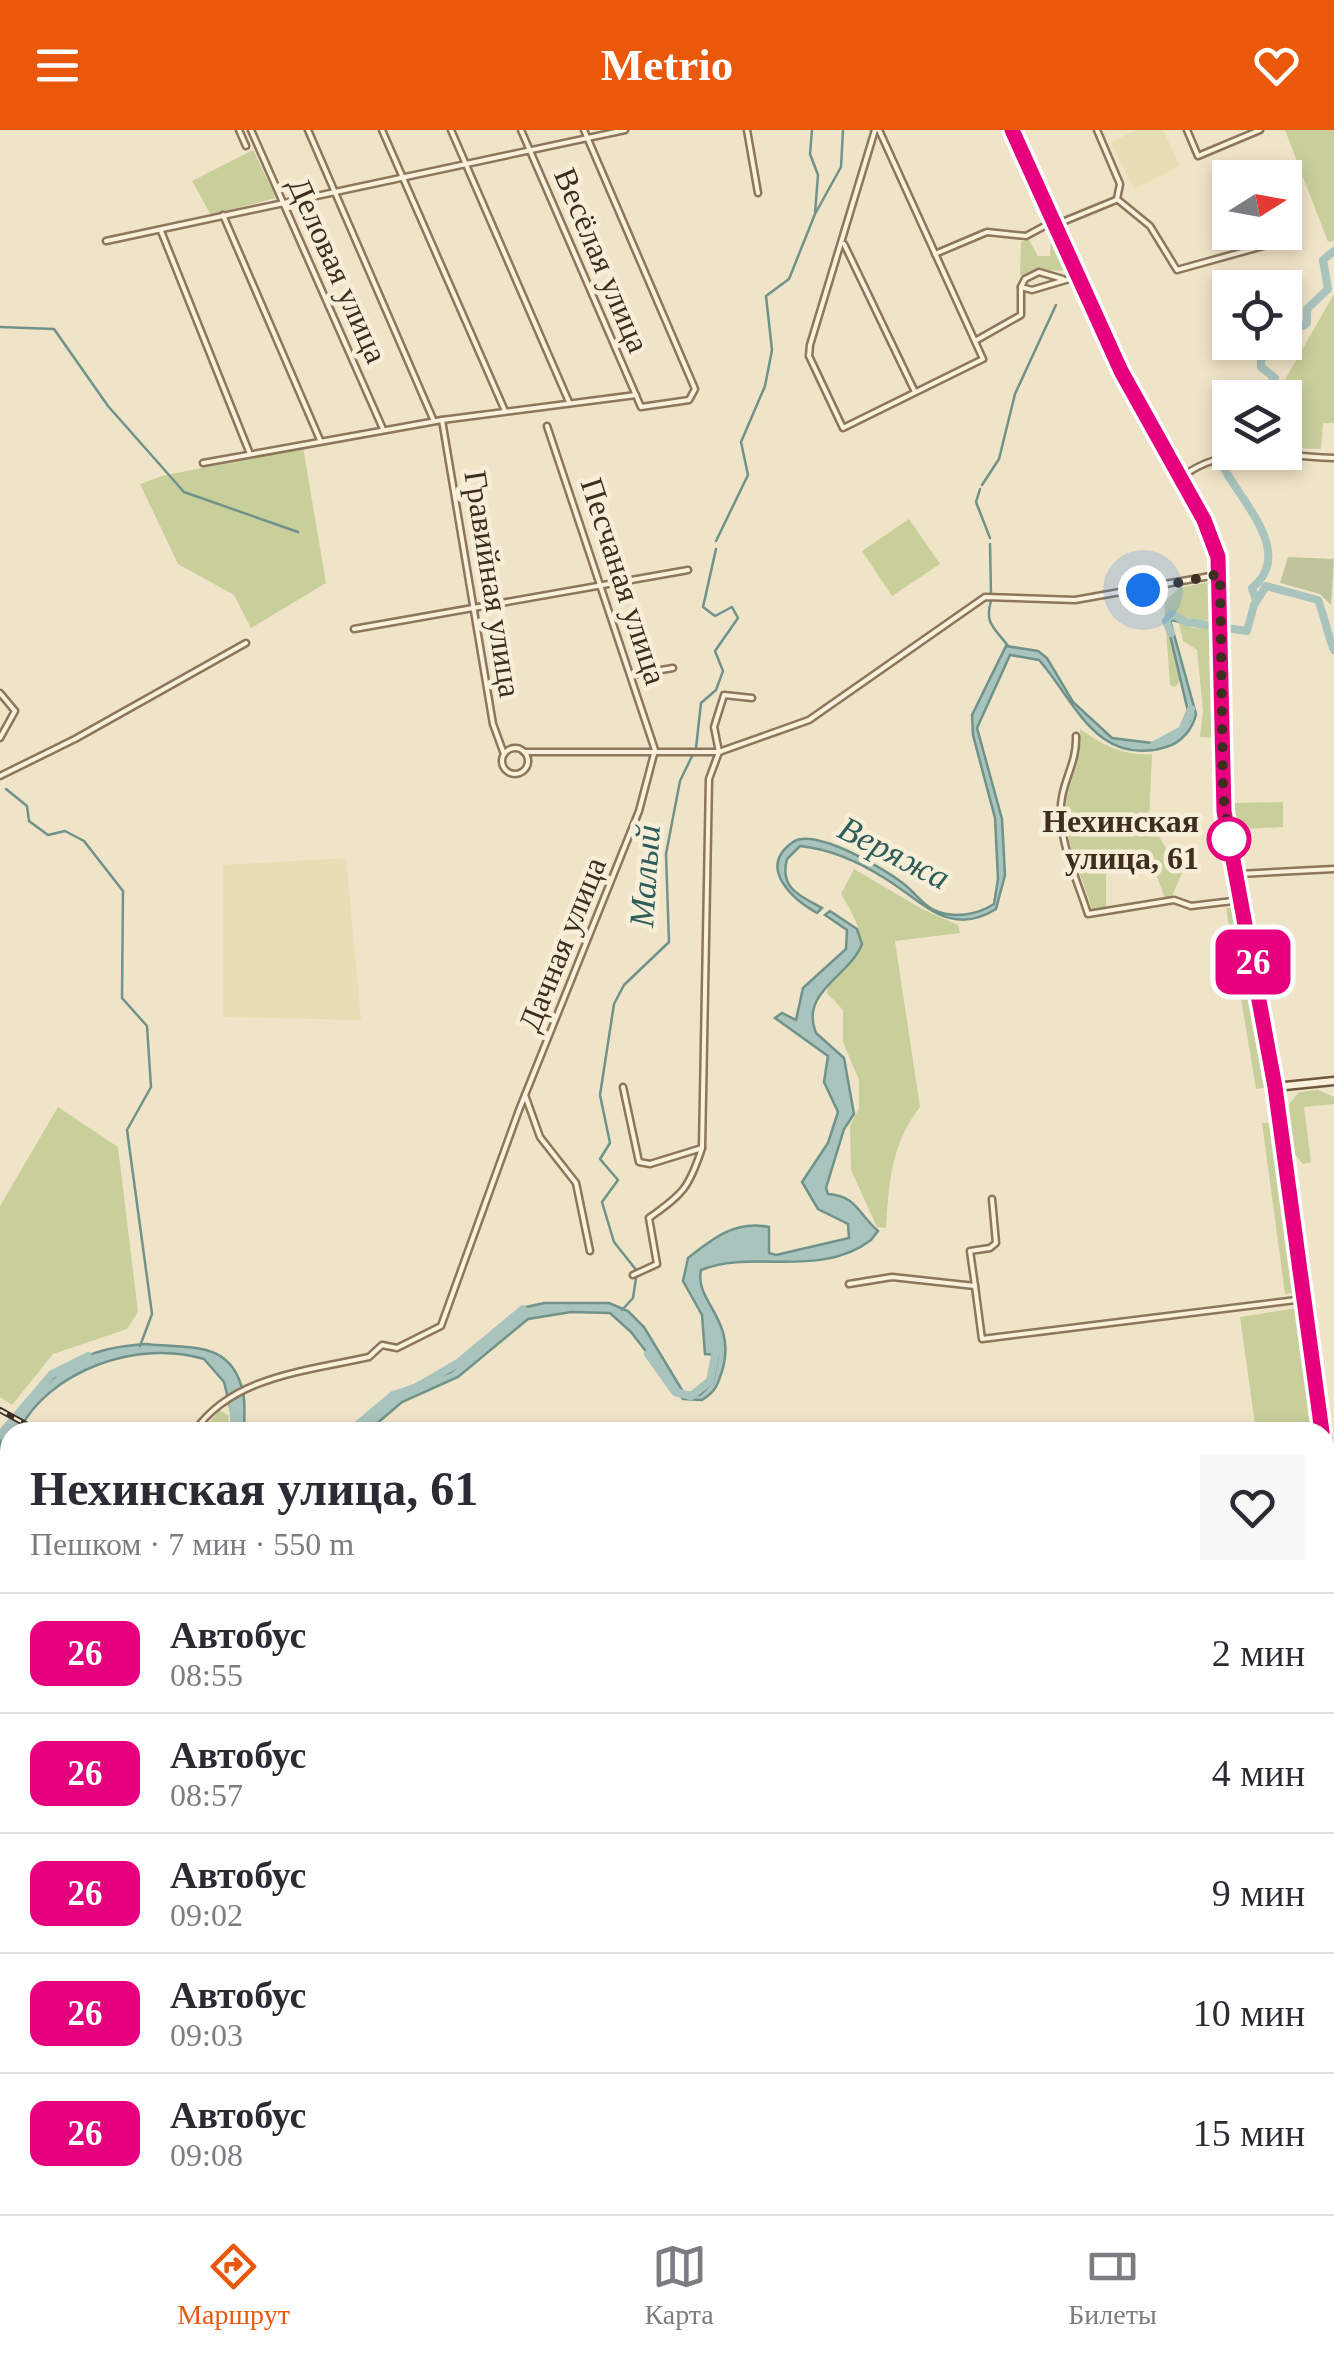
<!DOCTYPE html>
<html lang="ru">
<meta charset="utf-8">
<style>
body{margin:0;font-family:"Times New Roman",serif;background:#f7f7f7;color:#2b2b33;height:100vh;display:flex;flex-direction:column;font-size:38px;white-space:nowrap}
*{box-sizing:border-box;margin:0}
p{font-size:32px;color:#7c7c81}
.icon{flex:none;width:55px;height:55px;fill:none;stroke:currentColor;stroke-width:2;stroke-linecap:round;stroke-linejoin:round}
.map{position:relative;flex:1;overflow:hidden}
.panel{position:absolute;left:0px;top:1292px;width:1335px;height:792px;display:flex;flex-direction:column;background:#fff;border-radius:30px 30px 0 0;box-shadow:0 5px 15px #0003}
.panel>*{flex:none}
.badge{padding:0 20px;border-radius:15px;font-size:35px;line-height:65px}
.needle{width:65px;rotate:79deg}
.fabs{position:absolute;left:1212px;top:30px;display:grid;gap:20px}
.fabs a{display:grid;place-items:center;width:90px;height:90px;border-radius:0px;background:#fff;box-shadow:0 5px 15px #0003;font-size:50px}
.you{position:absolute;width:50px;height:50px;margin:-25px;border:8px solid #fff;border-radius:50%;background:#1a73e8;box-shadow:0 0 0 15px #1a73e833}
.map>.badge{position:absolute;translate:-50% -50%;box-shadow:0 0 0 5px #fff}
.round{display:grid;place-items:center;flex:none;width:105px;height:105px;border-radius:0px;background:#f7f7f7}
.overview{display:flex;align-items:center;justify-content:space-between;height:170px;padding:0 30px}
h1{font-size:48px;font-weight:800;line-height:75px}
ul{padding:0;list-style:none}
li{display:flex;align-items:center;gap:30px;height:120px;padding:0 30px;border-top:2px solid #e1e1e2}
li div{flex:1}
li b{display:block;font-size:38px}
li em{font-style:normal}
li .badge{min-width:110px;font-weight:700;text-align:center}
header{display:flex;justify-content:space-between;align-items:center;height:130px;padding:0 30px;background:#ea580c;color:#fff;font-size:45px;font-weight:800}
.tab-bar{display:flex;justify-content:space-around;align-items:center;height:140px;border-top:2px solid #e1e1e2;background:#fff;font-size:28px;color:#7c7c81}
.tab-bar a{display:grid;justify-items:center;gap:5px}
.tab-bar .on{color:#ea580c}
.map>svg:first-child{display:block}
</style>
<header><svg class="icon" aria-label="menu" viewBox="0 0 24 24"><path d="M4 6h16M4 12h16M4 18h16"/></svg>Metrio<svg class="icon" aria-label="heart" viewBox="0 0 24 24"><path d="M12 20l-8-8c-3-5 5-10 8-4 3-6 11-1 8 4z"/></svg></header>
<div class="map">
<svg width="1334" height="2084" viewBox="0 0 1334 2084">
<rect width="100%" height="100%" fill="#f0e4c8"/>
<g fill="#e6deb5">
<polygon points="1137,0 1163,0 1180,36 1134,59 1111,12"/>
<polygon points="346,728 361,890 223,887 223,735"/>
</g>
<g fill="#c9cf9b">
<polygon points="1285,0 1334,0 1334,111 1328,112"/>
<polygon points="253,20 276,68 211,85 192,51"/>
<polygon points="1052,96 1071,141 1038,140 1025,147 1020,145 1021,112 1029,110 1038,126 1050,126 1051,109 1046,100"/>
<polygon points="1334,164 1334,293 1323,293 1321,319 1285,318 1285,268 1275,267"/>
<polygon points="303,317 326,453 251,498 234,465 178,434 140,354 162,346"/>
<polygon points="909,389 940,434 892,466 862,421"/>
<polygon points="1209,452 1215,456 1219,491 1194,490 1171,482 1168,494 1184,547 1175,557 1170,555 1164,472 1179,458"/>
<polygon points="1178,490 1192,498 1219,499 1219,608 1200,607 1203,581 1197,520 1183,511"/>
<path d="M1080 599C1103 615 1123 626 1152 624L1149 691 1182 743 1172 766 1165 768 1151 731 1106 737V777L1092 779C1082 746 1061 704 1065 669 1068 644 1082 626 1080 599Z"/>
<polygon points="1283,672 1283,697 1247,699 1232,692 1231,673"/>
<path d="M854 739 922 779 958 795 960 803 895 811 920 977C891 1014 889 1053 886 1098L877 1097 851 1040 850 996 859 978V950L843 912V880L827 863C834 818 889 841 841 764Z"/>
<polygon points="1239,777 1269,957 1256,959 1226,778"/>
<polygon points="1318,960 1334,967 1334,974 1304,977 1311,1032 1303,1034 1292,1021 1287,977 1299,962"/>
<polygon points="58,977 118,1017 138,1182 127,1199 53,1224 12,1275 0,1267 0,1076"/>
<polygon points="1275,992 1297,1162 1285,1164 1262,993"/>
<polygon points="1298,1178 1316,1302 1256,1302 1240,1187"/>
<polygon points="219,1280 228,1285 230,1302 202,1302"/>
<polygon points="10,1459 10,1529 0,1523 0,1476"/>
<polygon points="1334,1464 1334,1625 1328,1626 1325,1465"/>
<polygon points="1162,2075 1248,2075 1269,2084 1213,2084"/>
</g>
<polygon fill="#bfc49a" points="1288,427 1334,429 1331,475 1320,464 1280,453"/>
<g fill="#a9c4bc" stroke="#6f938a" stroke-width="2.5">
<path d="M1174 484 1187 492 1215 493V498L1170 490 1196 584C1193 599 1181 613 1166 617 1096 638 1074 569 1039 530L1010 525 977 598 1002 689 1005 745 996 779C950 808 923 772 886 749 861 733 830 719 800 716L787 729C779 758 800 766 822 778L817 783C794 770 756 738 793 712 815 697 887 740 905 755 915 763 923 775 934 780 953 789 977 785 994 774L998 749 995 688 973 605 972 585 1006 516 1038 521 1047 528 1073 572 1112 608 1160 614 1175 607 1190 590 1167 492Z"/>
<path d="M830 781 857 799 862 814C850 846 799 862 816 903L844 928 854 984 844 999 826 1058 828 1064C857 1066 858 1084 878 1101L871 1110C820 1149 753 1119 701 1140 694 1171 736 1189 723 1238 718 1253 717 1261 702 1270L683 1269 631 1202 610 1183 571 1182 528 1189 458 1247 402 1272 367 1302H349L399 1261 451 1242 522 1178 544 1173H609L628 1181 644 1197 685 1265H700L713 1252 718 1225 705 1224 702 1185 683 1151 688 1128C713 1108 736 1090 769 1097V1123L776 1125 849 1108 848 1094 818 1079 802 1052 828 1013 838 982 824 952 828 926 775 888 782 883 796 890 803 858 846 819 847 800 825 785Z"/>
<path d="M146 1214C189 1219 231 1209 243 1262 246 1275 243 1289 245 1302H236L224 1252 204 1229C138 1209 49 1240 18 1302H10V1314L0 1321V1304C53 1251 62 1219 146 1214Z"/>
</g>
<g fill="none" stroke-linecap="round" stroke-linejoin="round">
<g stroke="#6f938a" stroke-width="2.5">
<polyline points="812,0 810,24 818,45 815,83"/>
<polyline points="0,197 54,199 108,276 184,362 298,402"/>
<polyline points="982,355 999,329 1015,264 1056,175"/>
<polyline points="980,359 976,372 990,408"/>
<polyline points="716,411 748,345 741,312 765,256 772,220 766,166 789,149 815,84 841,37 843,0"/>
<polyline points="990,414 991,464"/>
<path d="M991 471C984 494 995 498 1008 516"/>
<polyline points="696,618 701,573 716,560 723,541 715,521 738,488 732,477 715,486 703,477 716,419"/>
<polyline points="6,659 27,676 29,691 48,705 65,701 84,711 123,761 122,868 147,896 151,957 127,1000 152,1184 140,1216"/>
<polyline points="622,1180 633,1168 637,1141 614,1112 602,1072 618,1050 600,1029 610,1013 600,965 614,874 624,855 669,812 666,724 680,651 693,624"/>
</g>
<g stroke="#a9c4bc" stroke-width="8">
<polyline points="1285,191 1303,196 1307,193 1307,179 1328,159 1323,130 1334,121"/>
<polyline points="1256,268 1275,248 1261,237 1261,229 1286,213 1285,203"/>
<path d="M1230 310 1220 331C1237 368 1297 422 1252 458L1256 470"/>
<path d="M1171 503 1166 491 1172 484 1186 492 1247 501 1254 475 1266 456 1318 470C1323 482 1331 516 1334 520"/>
<polyline points="1154,615 1182,600 1191,579"/>
<polyline points="648,1224 675,1262 691,1266 710,1251 717,1215"/>
<polyline points="233,1275 235,1302"/>
<polyline points="349,1302 393,1265 415,1258 458,1233 523,1179"/>
<polyline points="0,1305 52,1244 88,1226"/>
</g>
<defs>
<g id="minor">
<polyline points="239,0 246,16"/>
<polyline points="251,0 383,299"/>
<polyline points="308,0 433,289"/>
<polyline points="382,0 505,281"/>
<polyline points="451,0 569,272"/>
<polyline points="521,0 641,277 689,270 695,259 584,0"/>
<polyline points="747,0 758,63"/>
<polyline points="875,0 810,215 809,226 843,298 983,229 879,0"/>
<polyline points="1097,0 1120,54 1117,69 1150,96 1177,140 1292,108"/>
<polyline points="1187,0 1198,26 1260,0"/>
<polyline points="223,85 320,310"/>
<polyline points="1055,95 1116,70"/>
<polyline points="161,101 250,324"/>
<polyline points="106,111 625,0"/>
<polyline points="844,114 915,262"/>
<polyline points="935,124 987,102 1026,106 1052,92"/>
<polyline points="1021,157 1025,149 1039,142 1063,149"/>
<polyline points="975,211 1021,185 1021,157 1032,160 1076,147"/>
<polyline points="442,290 493,594 504,624"/>
<polyline points="203,333 442,290 636,265"/>
<path d="M1181 348C1223 313 1283 326 1334 328"/>
<polyline points="354,499 688,440"/>
<polyline points="632,545 673,538"/>
<polyline points="0,563 15,581 0,608"/>
<path d="M1076 606C1077 630 1066 645 1062 667 1055 704 1077 749 1088 784L1174 770 1191 776 1241 770"/>
<circle cx="515" cy="631" r="13"/>
<polyline points="524,622 719,622 809,590 985,467 1075,470 1216,445"/>
<polyline points="0,646 75,609 246,513"/>
<polyline points="1239,744 1334,739"/>
<polyline points="623,957 639,1032 650,1034 702,1018"/>
<polyline points="525,965 540,1007 576,1053 590,1121"/>
<path d="M633 1145 657 1134 649 1088C683 1064 689 1058 702 1018L709 649 719 622 714 597 724 565 752 568"/>
<polyline points="849,1154 892,1147 975,1156 982,1209 1304,1169"/>
<polyline points="975,1156 970,1121 990,1118 996,1113 992,1069"/>
<path d="M194 1302C232 1246 307 1241 369 1227L382 1215 397 1218 441 1196 519 980 639 681 655 620 547 296"/>
<polyline points="1325,1727 1334,1727"/>
<polyline points="286,2075 301,2084"/>
<polyline points="602,2075 618,2084"/>
<polyline points="42,2084 47,2075"/>
<polyline points="318,2084 324,2075"/>
<polyline points="412,2084 418,2075"/>
<polyline points="480,2084 485,2075"/>
<polyline points="622,2084 627,2075"/>
<polyline points="741,2084 746,2075"/>
</g>
<g id="tertiary">
<polyline points="0,1461 10,1444"/>
<polyline points="0,1847 10,1830"/>
<polyline points="0,1901 10,1907"/>
<polyline points="172,2075 176,2084"/>
<polyline points="873,2084 878,2075"/>
</g>
<g id="secondary">
<polyline points="1275,957 1334,951"/>
<polyline points="1256,2075 1275,2084"/>
</g>
<g id="primary">
<polyline points="1012,0 1121,241 1204,390 1218,427 1224,681 1275,957 1322,1302"/>
<polyline points="1325,1324 1334,1384"/>
<polyline points="1325,1398 1334,1394"/>
<polyline points="1325,1438 1334,1443"/>
<polyline points="0,1591 10,1597"/>
<polyline points="0,1602 10,1608"/>
<polyline points="800,2075 815,2084"/>
</g>
</defs>
<use href="#minor" stroke="#8d765c" stroke-width="9"/>
<use href="#tertiary" stroke="#8d765c" stroke-width="10"/>
<use href="#secondary" stroke="#6f573f" stroke-width="11"/>
<use href="#primary" stroke="#5b4430" stroke-width="12"/>
<use href="#minor" stroke="#faf1dc" stroke-width="4"/>
<use href="#tertiary" stroke="#faf1dc" stroke-width="5"/>
<use href="#secondary" stroke="#faf1dc" stroke-width="6"/>
<use href="#primary" stroke="#f3d9a0" stroke-width="8"/>
<defs>
<g id="rail">
<polyline points="0,1280 40,1302"/>
<polyline points="1325,2066 1334,2068"/>
</g>
</defs>
<use href="#rail" stroke="#3d2e20" stroke-width="6"/>
<use href="#rail" stroke="#f7eed8" stroke-width="2.5" stroke-dasharray="8" stroke-linecap="butt"/>
</g>
<g fill="none" stroke-linecap="round" stroke-linejoin="round">
<defs>
<polyline id="line" points="1012,0 1121,241 1204,390 1218,427 1224,681 1275,957 1322,1302"/>
</defs>
<use href="#line" stroke="#fff" stroke-width="22"/>
<use href="#line" stroke="#e6007e" stroke-width="15"/>
<polyline stroke="#3d2e20" stroke-width="10" stroke-dasharray="0 18" points="1143,460 1220,444 1223,664 1230,716 1229,709"/>
</g>
<circle fill="#fff" stroke="#e6007e" stroke-width="5" cx="1229" cy="709" r="20"/>
<g text-anchor="middle" dominant-baseline="central" stroke-width="9" stroke-linejoin="round" paint-order="stroke">
<g font-size="32" fill="#3d2e20" stroke="#f7eed8">
<text transform="translate(602 130) rotate(67)">Весёлая улица</text>
<text transform="translate(338 140) rotate(66)">Деловая улица</text>
<text transform="translate(624 451) rotate(72)">Песчаная улица</text>
<text transform="translate(493 454) rotate(81)">Гравийная улица</text>
<text transform="translate(562 814) rotate(-68)">Дачная улица</text>
</g>
<g font-size="32" font-weight="bold" fill="#3d2e20" stroke="#f7eed8" text-anchor="end">
<text x="1199" y="691">Нехинская<tspan x="1199" dy="37">улица, 61</tspan></text>
</g>
<g font-size="35" font-style="italic" fill="#2f5d5a" stroke="#f7eed8">
<text transform="translate(894 723) rotate(27)">Веряжа</text>
<text transform="translate(645 746) rotate(-86)">Малый</text>
</g>
</g>
</svg>
<div class="fabs">
<a><svg class="needle" viewBox="-14 -14 28 28"><path d="M0-13l5 13h-10z" fill="#e53935"/><path d="M0 13l5-13h-10z" fill="#7c7c81"/></svg></a>
<a><svg class="icon" aria-label="locate" viewBox="0 0 24 24"><circle cx="12" cy="12" r="6"/><path d="M12 2v4M12 18v4M2 12h4M18 12h4"/></svg></a>
<a><svg class="icon" aria-label="layers" viewBox="0 0 24 24"><path d="M12 4l9 5-9 5-9-5zM3 14l9 5 9-5"/></svg></a>
</div>
<div class="you" style="left:1143px;top:460px"></div>
<b class="badge" style="left:1253px;top:832px;background:#e6007e;color:#fff">26</b>
<section class="panel">
<div class="overview"><div><h1>Нехинская улица, 61</h1><p>Пешком · 7 мин · 550 m</p></div><a class="round"><svg class="icon" aria-label="heart" viewBox="0 0 24 24"><path d="M12 20l-8-8c-3-5 5-10 8-4 3-6 11-1 8 4z"/></svg></a></div>
<ul>
<li><span class="badge" style="background:#e6007e;color:#fff">26</span><div><b>Автобус</b><p>08:55</p></div><em>2 мин</em></li>
<li><span class="badge" style="background:#e6007e;color:#fff">26</span><div><b>Автобус</b><p>08:57</p></div><em>4 мин</em></li>
<li><span class="badge" style="background:#e6007e;color:#fff">26</span><div><b>Автобус</b><p>09:02</p></div><em>9 мин</em></li>
<li><span class="badge" style="background:#e6007e;color:#fff">26</span><div><b>Автобус</b><p>09:03</p></div><em>10 мин</em></li>
<li><span class="badge" style="background:#e6007e;color:#fff">26</span><div><b>Автобус</b><p>09:08</p></div><em>15 мин</em></li>
</ul>
</section>
</div>
<nav class="tab-bar">
<a class="on"><svg class="icon" aria-label="directions" viewBox="0 0 24 24"><path d="M12 3l9 9-9 9-9-9zM9 14v-3h6M13 9l2 2-2 2"/></svg>Маршрут</a>
<a><svg class="icon" aria-label="map" viewBox="0 0 24 24"><path d="M3 6l6-2 6 2 6-2v14l-6 2-6-2-6 2zM9 4v14M15 6v14"/></svg>Карта</a>
<a><svg class="icon" aria-label="tickets" viewBox="0 0 24 24"><path d="M3 7h18v10H3zM15 7v10"/></svg>Билеты</a>
</nav>
